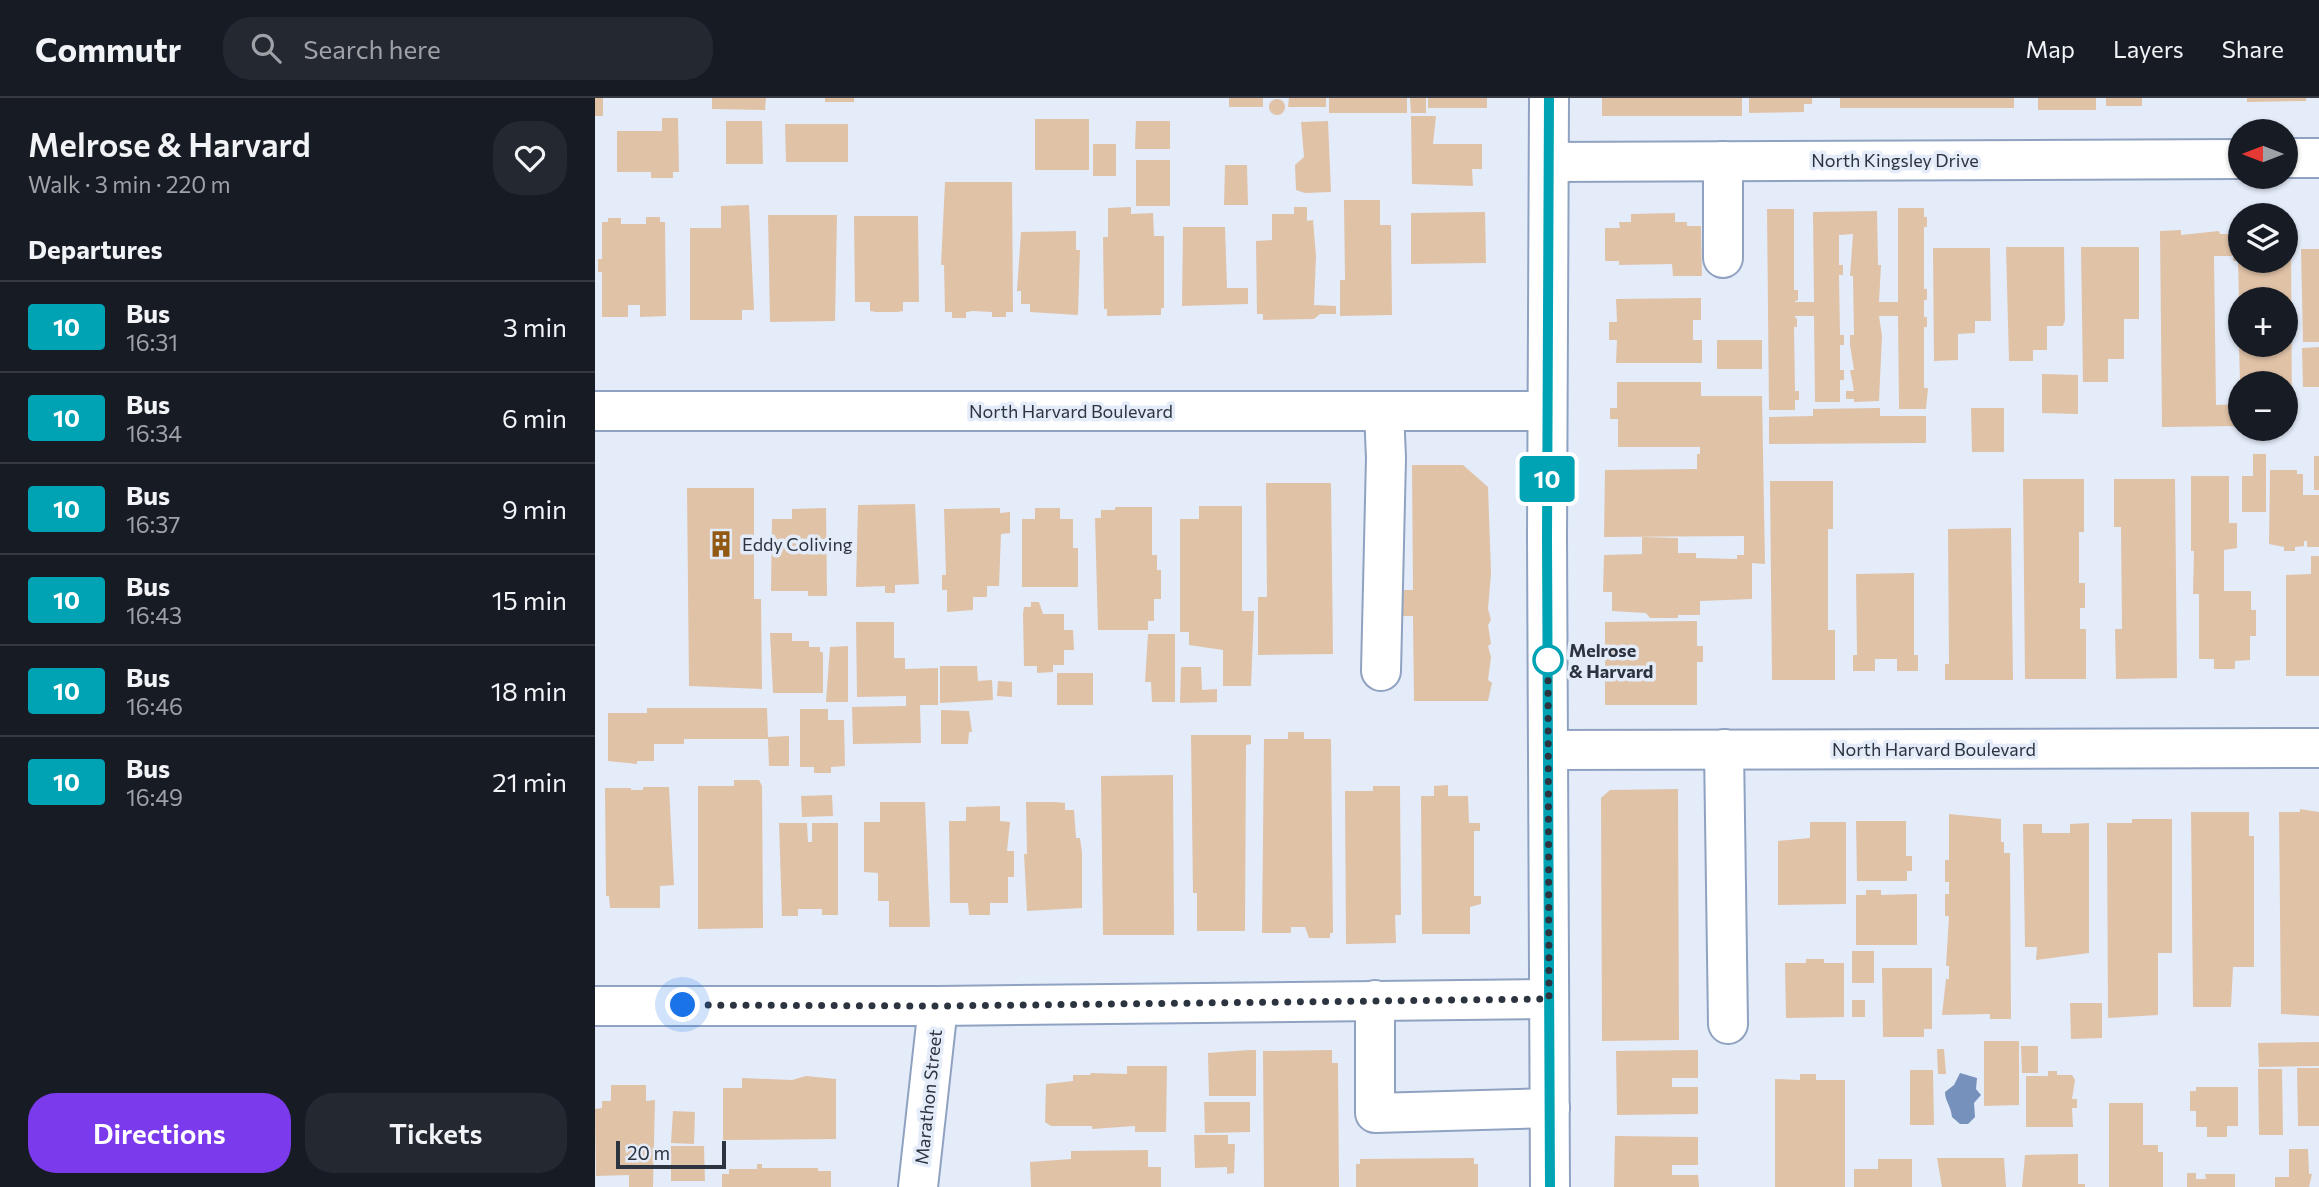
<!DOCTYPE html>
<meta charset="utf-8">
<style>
body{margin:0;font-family:Commissioner,sans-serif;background:#242831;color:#f1f3f6;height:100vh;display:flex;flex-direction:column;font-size:26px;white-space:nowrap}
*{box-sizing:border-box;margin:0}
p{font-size:23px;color:#9ea1a6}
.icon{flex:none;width:38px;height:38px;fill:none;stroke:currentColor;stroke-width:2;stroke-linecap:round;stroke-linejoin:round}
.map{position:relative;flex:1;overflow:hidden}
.sheet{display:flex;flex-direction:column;background:#171b24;width:595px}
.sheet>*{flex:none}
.badge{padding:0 14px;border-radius:5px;font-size:24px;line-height:46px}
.needle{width:46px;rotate:270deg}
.controls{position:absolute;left:1633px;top:21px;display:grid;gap:14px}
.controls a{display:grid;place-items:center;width:70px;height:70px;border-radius:50%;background:#171b24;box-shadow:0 2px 5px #0004;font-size:35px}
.scale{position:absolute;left:21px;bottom:18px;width:110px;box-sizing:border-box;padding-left:7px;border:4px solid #2c3440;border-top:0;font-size:19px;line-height:24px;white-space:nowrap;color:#2c3440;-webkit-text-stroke:5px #e4ecf9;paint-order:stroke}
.you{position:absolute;width:35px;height:35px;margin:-18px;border:5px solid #fff;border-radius:50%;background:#1a73e8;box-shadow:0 0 0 10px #1a73e833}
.map>.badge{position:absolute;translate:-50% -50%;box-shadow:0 0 0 4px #fff}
h2{padding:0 28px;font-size:26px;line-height:63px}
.round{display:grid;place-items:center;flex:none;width:74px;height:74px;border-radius:28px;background:#242831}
.headline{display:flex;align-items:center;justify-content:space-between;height:119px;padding:0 28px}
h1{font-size:33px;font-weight:600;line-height:52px}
.button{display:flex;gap:14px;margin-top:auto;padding:14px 28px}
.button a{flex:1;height:80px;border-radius:28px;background:#7c3aed;color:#fff;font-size:28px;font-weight:600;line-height:80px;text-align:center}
.button a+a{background:#242831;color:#f1f3f6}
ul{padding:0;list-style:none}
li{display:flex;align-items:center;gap:21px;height:91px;padding:0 28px;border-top:2px solid #363941}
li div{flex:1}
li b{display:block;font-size:26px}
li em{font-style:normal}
li .badge{min-width:77px;font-weight:700;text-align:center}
header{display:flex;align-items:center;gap:42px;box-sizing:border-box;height:98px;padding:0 35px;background:#171b24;border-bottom:2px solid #363941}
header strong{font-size:33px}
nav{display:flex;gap:38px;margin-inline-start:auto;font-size:24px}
.search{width:490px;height:63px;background:#242831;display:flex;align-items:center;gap:18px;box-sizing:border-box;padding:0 24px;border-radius:28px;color:#9ea1a6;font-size:26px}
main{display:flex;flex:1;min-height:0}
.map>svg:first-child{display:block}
</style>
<header>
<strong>Commutr</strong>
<div class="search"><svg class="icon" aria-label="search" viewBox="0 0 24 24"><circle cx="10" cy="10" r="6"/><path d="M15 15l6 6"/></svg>Search here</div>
<nav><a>Map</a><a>Layers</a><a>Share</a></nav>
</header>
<main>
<section class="sheet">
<div class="headline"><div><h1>Melrose &amp; Harvard</h1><p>Walk · 3 min · 220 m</p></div><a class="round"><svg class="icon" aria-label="heart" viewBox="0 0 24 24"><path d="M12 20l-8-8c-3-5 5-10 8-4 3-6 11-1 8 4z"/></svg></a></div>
<h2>Departures</h2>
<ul>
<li><span class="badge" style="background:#00a3b4;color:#fff">10</span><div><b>Bus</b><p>16:31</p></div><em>3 min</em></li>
<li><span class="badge" style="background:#00a3b4;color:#fff">10</span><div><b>Bus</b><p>16:34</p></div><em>6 min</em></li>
<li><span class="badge" style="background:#00a3b4;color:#fff">10</span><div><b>Bus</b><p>16:37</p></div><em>9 min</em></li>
<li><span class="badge" style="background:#00a3b4;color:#fff">10</span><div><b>Bus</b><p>16:43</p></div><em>15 min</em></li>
<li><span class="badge" style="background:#00a3b4;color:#fff">10</span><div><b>Bus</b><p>16:46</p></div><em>18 min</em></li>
<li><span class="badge" style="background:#00a3b4;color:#fff">10</span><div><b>Bus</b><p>16:49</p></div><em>21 min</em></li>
</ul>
<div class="button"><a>Directions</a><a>Tickets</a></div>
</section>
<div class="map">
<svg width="1724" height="1089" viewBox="0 0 1724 1089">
<rect width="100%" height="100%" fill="#e4ecf9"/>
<path fill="#7791bd" d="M1365 975 1382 980 1381 991 1386 997 1379 1005 1380 1019 1373 1026H1365L1357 1019C1356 1008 1350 1003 1350 994L1359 987Z"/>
<g fill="#e0c2a7">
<rect x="0" y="0" width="8" height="18"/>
<polygon points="117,0 171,0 170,12 117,11"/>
<rect x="230" y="0" width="29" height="4"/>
<rect x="634" y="0" width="34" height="9"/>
<polygon points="694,0 731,0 731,9 693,9"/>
<rect x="734" y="0" width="78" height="15"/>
<polygon points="815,0 831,0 831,15 816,15"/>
<rect x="833" y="0" width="59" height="10"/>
<rect x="1007" y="0" width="140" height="18"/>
<polygon points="1154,0 1217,0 1217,6 1209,6 1209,14 1154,15"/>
<rect x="1245" y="0" width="174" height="10"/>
<rect x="1443" y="0" width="58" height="12"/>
<rect x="1511" y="0" width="36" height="8"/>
<polygon points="1652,0 1711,0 1711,3 1652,4"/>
<circle cx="682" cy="9" r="8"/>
<polygon points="816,18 841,18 838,46 887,46 887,71 877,71 878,88 817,86"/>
<polygon points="67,20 83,20 84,74 78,74 78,80 56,80 56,74 22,74 22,33 67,33"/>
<rect x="440" y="21" width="54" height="51"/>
<polygon points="131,23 167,23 168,66 131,66"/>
<polygon points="541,23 575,23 575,51 540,51"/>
<polygon points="733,23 736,94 710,95 701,92 700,67 709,59 706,24"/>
<polygon points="190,26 253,26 253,64 191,64"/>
<rect x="498" y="46" width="23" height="32"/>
<rect x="541" y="62" width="34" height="46"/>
<polygon points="630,67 652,67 653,107 629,107"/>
<polygon points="350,84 417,84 418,214 411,214 411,219 397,219 397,214 378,213 371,214 371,220 357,220 357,214 350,214 349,167 346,167"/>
<polygon points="749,102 785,102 785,127 796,127 797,217 745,218 745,182 750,182"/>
<polygon points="154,107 159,212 147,212 147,222 95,222 95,130 126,130 126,108"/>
<polygon points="536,109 536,116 558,115 559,138 569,138 569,210 566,210 566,217 512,218 512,211 509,211 508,139 513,139 513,110"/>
<polygon points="699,109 712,109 712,123 718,122 721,158 719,207 741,208 741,216 725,216 719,221 668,222 668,216 662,216 661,143 677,142 677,116 699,116"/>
<polygon points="1303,110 1329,110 1329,119 1332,119 1332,129 1329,129 1329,191 1332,191 1332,202 1329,202 1329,219 1332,219 1332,229 1329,229 1329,290 1333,290 1331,311 1304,311 1303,218 1284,218 1287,238 1284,303 1259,304 1259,301 1251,301 1251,293 1259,293 1255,272 1259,272 1255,247 1255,237 1259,237 1258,178 1255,178 1258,136 1244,137 1244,167 1248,167 1248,177 1244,177 1245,237 1249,237 1249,247 1245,247 1245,272 1249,272 1249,282 1245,282 1245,304 1220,304 1219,218 1199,218 1202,221 1202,229 1199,229 1200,293 1204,293 1204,302 1200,302 1200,312 1174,312 1172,111 1199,111 1199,192 1203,192 1203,202 1199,204 1219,204 1218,114 1282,113 1283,167 1286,167 1284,204 1303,204"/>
<polygon points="890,114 891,165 816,166 816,115"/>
<polygon points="1080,115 1080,124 1092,124 1092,128 1106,128 1107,178 1078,178 1077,166 1024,167 1024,163 1010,163 1010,130 1025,130 1024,124 1036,124 1036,116"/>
<polygon points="173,117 242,117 240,223 175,224"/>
<polygon points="259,118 323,118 324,204 308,204 308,213 302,214 281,214 275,213 275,204 260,204"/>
<polygon points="51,119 65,119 65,124 70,124 71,218 45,219 45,207 33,207 33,219 7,219 7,174 3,174 3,161 7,161 7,124 13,124 13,120 26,120 26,126 51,126"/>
<polygon points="588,129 630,129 632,190 653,190 653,206 587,208"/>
<polygon points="1586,132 1586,137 1624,133 1625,136 1645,136 1645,163 1690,163 1690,137 1696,137 1697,328 1690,328 1690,285 1645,285 1644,247 1690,247 1690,201 1644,201 1643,163 1638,163 1638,158 1619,158 1621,307 1645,306 1645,328 1567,329 1565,133"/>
<polygon points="481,133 481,152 485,152 483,217 435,214 435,206 426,206 426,193 422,193 426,134"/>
<polygon points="1411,149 1469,149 1470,222 1468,228 1452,228 1452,252 1438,252 1438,263 1414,263"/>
<polygon points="1486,149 1544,149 1544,221 1529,221 1529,261 1513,261 1513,284 1488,284"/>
<polygon points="1338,150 1395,150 1396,223 1380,223 1380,235 1363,236 1363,262 1339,263"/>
<polygon points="1706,151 1724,151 1724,244 1708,244"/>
<polygon points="1106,200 1106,222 1098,222 1098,242 1107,242 1107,265 1021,265 1022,242 1014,242 1014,224 1022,224 1021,201"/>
<rect x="1122" y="242" width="45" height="29"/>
<polygon points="1724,249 1724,289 1708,289 1707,250"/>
<polygon points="1447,276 1483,277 1483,316 1447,315"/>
<polygon points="1022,284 1106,284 1106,298 1167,298 1170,466 1157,465 1157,501 1105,503 1105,517 1083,517 1083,520 1055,520 1051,515 1017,513 1017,494 1008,494 1009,457 1047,456 1047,439 1083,440 1083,455 1101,455 1101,460 1142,461 1142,457 1149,457 1149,438 1009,439 1010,372 1102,371 1102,356 1105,356 1105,349 1023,349 1023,321 1015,321 1015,310 1022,310"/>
<polygon points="1285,310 1285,318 1331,318 1331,345 1174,346 1174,319 1218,318 1218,311"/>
<polygon points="1376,310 1409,310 1409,354 1377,354"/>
<polygon points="1658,356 1671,356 1671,414 1647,414 1647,378 1658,378"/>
<rect x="1719" y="358" width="5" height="34"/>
<polygon points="817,367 868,367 893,389 896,475 893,511 896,522 893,527 896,546 893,548 896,559 893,582 897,585 893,603 819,603 818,518 808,518 808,492 818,492"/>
<polygon points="1675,372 1702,372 1702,376 1708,376 1708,397 1724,397 1724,449 1712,449 1712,443 1709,443 1709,448 1700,449 1700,453 1689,453 1689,449 1674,446"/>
<polygon points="1596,378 1634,378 1634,425 1642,425 1642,450 1629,452 1629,493 1656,493 1656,512 1661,512 1661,538 1655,538 1655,562 1640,563 1640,571 1619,571 1619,561 1604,561 1604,496 1598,496 1599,453 1596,453"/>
<polygon points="1428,381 1489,381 1489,434 1484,434 1484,485 1490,485 1490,510 1485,510 1485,531 1491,531 1491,581 1430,581"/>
<polygon points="1519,381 1580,381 1582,580 1521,581 1520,531 1527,531 1526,429 1519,429"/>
<polygon points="1175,383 1238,383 1238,431 1233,431 1233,532 1240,532 1240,582 1177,582"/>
<polygon points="671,385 736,385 738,556 663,557 663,499 672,499"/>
<polygon points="92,390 159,390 159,501 166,501 167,591 94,588"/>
<polygon points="320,406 324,486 300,487 300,495 290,495 290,488 261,489 263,407"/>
<polygon points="604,408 647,408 647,513 659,513 656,588 628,588 628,552 594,547 594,534 585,534 585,421 604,421"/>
<polygon points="520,409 557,409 557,457 562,457 562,472 566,472 566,501 559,501 559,523 553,523 553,532 503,532 500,420 506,420 506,412 520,412"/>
<polygon points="231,410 232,498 213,498 213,493 176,493 177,421 197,421 197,411"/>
<polygon points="405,410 405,415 415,414 415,435 406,436 404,488 392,488 392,499 378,499 378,512 352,514 352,492 347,492 347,477 351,477 349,411"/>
<polygon points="440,410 465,410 465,421 478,421 478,450 483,450 483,489 427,489 427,421 440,421"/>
<polygon points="1416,430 1418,582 1350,582 1350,566 1354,566 1353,431"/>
<polygon points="1716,458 1724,458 1724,578 1691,578 1691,477 1716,476"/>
<polygon points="1319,475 1319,557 1323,557 1323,573 1302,573 1302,561 1280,561 1280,573 1258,573 1258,557 1262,557 1261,476"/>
<polygon points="436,504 444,504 448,516 469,516 469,532 478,532 479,552 469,552 469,567 458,567 458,574 442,575 442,568 429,568 428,516 429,509 436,509"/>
<polygon points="1102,523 1102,548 1108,548 1108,564 1102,564 1102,607 1010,607 1010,524"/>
<polygon points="261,524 299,524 299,560 310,560 310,571 343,570 343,607 325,607 326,645 258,646 257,609 311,608 311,598 262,599"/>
<polygon points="175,535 197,535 197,543 214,543 214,549 225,549 225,554 228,554 228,595 178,595"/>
<polygon points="553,536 580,536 580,604 557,604 556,584 550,584"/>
<polygon points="253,548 253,604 231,604 235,549"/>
<polygon points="345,568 382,568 383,583 397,582 398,602 345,605"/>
<polygon points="586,569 606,569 607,592 622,591 622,604 585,605"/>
<rect x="462" y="575" width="36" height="32"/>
<polygon points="403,583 417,584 417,599 402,598"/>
<polygon points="52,610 172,610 173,639 194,638 194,668 174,668 173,641 89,641 89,646 59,646 59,663 42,663 42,666 13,663 13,615 52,615"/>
<polygon points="205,611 233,611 233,622 249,622 250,668 236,669 236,675 219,675 219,669 205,669"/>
<polygon points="346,612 374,613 377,634 374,634 373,646 346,646"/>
<polygon points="693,634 709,634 709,641 736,641 738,835 735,835 735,840 714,840 710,829 696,829 696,835 667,835 669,641 693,641"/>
<polygon points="596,637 656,637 656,646 651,647 650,833 602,833 602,795 598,795"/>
<polygon points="578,677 579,837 508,837 506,678"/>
<polygon points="139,682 164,682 167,688 168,830 103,831 103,688 139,688"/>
<polygon points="853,687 853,698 873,698 874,725 885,725 885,733 879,733 879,798 886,798 886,806 875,809 875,836 827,836 826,698 839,698 839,688"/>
<polygon points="778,688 805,688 806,817 800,817 801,845 751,846 750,693 778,693"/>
<polygon points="48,689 74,689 79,787 65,788 65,810 15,810 14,798 11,798 10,690 36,690 36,692 48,692"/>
<polygon points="1083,691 1084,942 1007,943 1006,700 1015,692"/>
<polygon points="237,697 238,718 207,719 206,698"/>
<polygon points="285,704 330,704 335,829 294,829 294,803 283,803 283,775 269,774 269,724 285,724"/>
<polygon points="431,704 461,704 470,705 470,712 479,712 481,740 485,740 487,755 487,810 432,813 429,756 432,756"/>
<polygon points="405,708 405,723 415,724 412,753 419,753 419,779 413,779 413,805 395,805 395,817 374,817 373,805 355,805 354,723 371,723 371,709"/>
<polygon points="1705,711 1724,714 1724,918 1686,916 1684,714 1705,714"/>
<polygon points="1596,714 1654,714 1654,738 1659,738 1659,869 1638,869 1636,909 1598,909"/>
<polygon points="1354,716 1406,721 1406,744 1409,744 1409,755 1415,755 1416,921 1395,921 1395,916 1347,917 1351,881 1354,881 1354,868 1351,868 1354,818 1350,818 1350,796 1354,796 1354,784 1350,784 1350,762 1354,762"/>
<polygon points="1537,721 1577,721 1577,855 1563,855 1563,917 1513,920 1512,725 1537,725"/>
<polygon points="1261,723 1311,723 1311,758 1317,758 1317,773 1312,773 1312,783 1262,783"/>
<polygon points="1215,724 1251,724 1251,806 1183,807 1183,743 1215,740"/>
<polygon points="184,725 212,725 213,744 217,744 217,725 243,725 243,817 227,817 227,811 203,811 203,818 187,818"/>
<polygon points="1494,725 1494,855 1441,862 1442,849 1430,849 1428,726 1447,726 1447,735 1475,735 1475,726"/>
<polygon points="1271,792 1286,792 1286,797 1322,796 1322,847 1261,847 1261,797 1271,797"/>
<rect x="1257" y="853" width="22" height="32"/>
<polygon points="1211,861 1229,861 1229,865 1249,865 1249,919 1191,920 1190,865 1211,865"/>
<polygon points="1287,870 1337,870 1337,931 1329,931 1329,939 1288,939"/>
<rect x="1257" y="902" width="13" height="17"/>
<polygon points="1475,905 1507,905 1507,940 1476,941"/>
<polygon points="1389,943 1424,943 1424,1007 1389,1008"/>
<polygon points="1724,944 1724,968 1664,969 1663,945"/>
<polygon points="1426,948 1443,948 1443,975 1427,975"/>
<polygon points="1342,951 1349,951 1351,976 1343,976"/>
<polygon points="654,952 661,952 661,998 614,998 613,955"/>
<polygon points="737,952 737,965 743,965 744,1089 669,1089 668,953"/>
<polygon points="1103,952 1103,980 1077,980 1077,989 1103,989 1103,1016 1022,1017 1021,953"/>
<polygon points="532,968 572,968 571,1034 540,1034 540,1028 497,1031 497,1028 456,1028 450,1024 451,986 478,983 478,977 496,977 495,975 532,976"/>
<polygon points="1702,970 1724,970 1724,1028 1703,1028"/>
<polygon points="1663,971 1687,971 1688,1037 1664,1037"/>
<polygon points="1315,972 1338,972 1339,1027 1315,1027"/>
<polygon points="1453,973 1462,973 1462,977 1477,977 1480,982 1477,1001 1482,1001 1482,1010 1477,1010 1478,1029 1431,1029 1431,978 1453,978"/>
<polygon points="1205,976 1221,976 1221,982 1250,982 1250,1089 1180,1089 1180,981 1205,982"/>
<polygon points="211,978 241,981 241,1041 128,1042 128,990 147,990 147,980 197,982"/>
<polygon points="16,987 51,987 51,1003 60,1002 58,1089 34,1089 34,1077 1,1078 0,1011 7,1010 7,1003 16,1003"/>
<polygon points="1601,989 1643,989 1643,1028 1632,1028 1632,1039 1612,1039 1612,1029 1601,1029 1601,1013 1595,1013 1595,993 1601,993"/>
<polygon points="609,1004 655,1004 655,1034 610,1035"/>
<polygon points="1514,1005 1548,1005 1548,1047 1563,1047 1563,1054 1568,1054 1568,1089 1514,1089"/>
<polygon points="78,1013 100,1014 99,1046 76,1045"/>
<polygon points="599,1037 633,1037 633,1046 640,1046 639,1075 632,1076 632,1069 600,1070"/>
<polygon points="1020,1038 1103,1039 1103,1067 1077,1067 1077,1077 1103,1077 1104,1089 1019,1089"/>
<polygon points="76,1048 109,1048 110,1083 76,1083"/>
<polygon points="1694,1051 1713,1051 1714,1076 1717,1076 1714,1089 1680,1089 1680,1079 1694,1079"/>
<polygon points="553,1052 553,1069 566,1069 566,1089 436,1089 435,1064 476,1061 476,1053"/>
<polygon points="1483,1056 1483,1086 1490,1086 1490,1089 1427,1089 1430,1057"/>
<polygon points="879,1060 879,1066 883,1066 883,1089 761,1089 761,1066 765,1066 765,1061"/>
<polygon points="1342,1060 1409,1060 1411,1089 1347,1089"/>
<polygon points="1283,1061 1317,1061 1317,1089 1259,1089 1259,1071 1283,1071"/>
<polygon points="162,1066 167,1066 167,1070 223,1070 223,1073 236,1073 236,1089 127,1089 127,1076 134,1076 134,1071 162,1071"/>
<polygon points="1592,1075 1601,1075 1601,1081 1611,1081 1610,1076 1640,1076 1640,1089 1592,1089"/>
</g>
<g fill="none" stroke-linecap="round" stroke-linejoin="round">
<defs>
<g id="minor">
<polyline points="1690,60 1724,60"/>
<polyline points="1128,63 1128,160"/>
<polyline points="954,64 1645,61"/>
<polyline points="0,313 952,313"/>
<polyline points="786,573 791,360 789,313"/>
<polyline points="1129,651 1133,926"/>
<polyline points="955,652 1724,650"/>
<polyline points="780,902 780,1015 955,1010"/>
<polyline points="0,908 343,908 954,901"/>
<polyline points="323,1089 343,908"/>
</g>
<polyline id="major" points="954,0 952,440 955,1089"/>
</defs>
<use href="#minor" stroke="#90a2c1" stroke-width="42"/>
<use href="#major" stroke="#90a2c1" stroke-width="42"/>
<use href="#minor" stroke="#fff" stroke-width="38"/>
<use href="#major" stroke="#fff" stroke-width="38"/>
</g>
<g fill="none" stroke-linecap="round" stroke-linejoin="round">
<defs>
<polyline id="line" points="954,0 952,440 955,1089"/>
</defs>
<use href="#line" stroke="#fff" stroke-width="16"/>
<use href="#line" stroke="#00a3b4" stroke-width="10"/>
<polyline stroke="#2c3440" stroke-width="7" stroke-dasharray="0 12.6" points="88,907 343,908 954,901 953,562"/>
</g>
<defs>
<symbol id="building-bare" viewBox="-9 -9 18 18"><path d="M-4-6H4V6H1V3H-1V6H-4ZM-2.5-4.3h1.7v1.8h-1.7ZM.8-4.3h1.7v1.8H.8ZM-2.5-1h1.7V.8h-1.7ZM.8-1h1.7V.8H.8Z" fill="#915913" stroke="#e4ecf9" stroke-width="2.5" paint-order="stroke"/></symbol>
</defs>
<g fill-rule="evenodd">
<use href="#building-bare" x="107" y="427" width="38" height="38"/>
</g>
<circle fill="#fff" stroke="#00a3b4" stroke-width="3.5" cx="953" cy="562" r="14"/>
<g text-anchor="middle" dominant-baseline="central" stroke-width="7" stroke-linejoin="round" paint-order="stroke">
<g font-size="18" fill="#2c3440" stroke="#e4ecf9">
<text x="1300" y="62">North Kingsley Drive</text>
<text x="476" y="313">North Harvard Boulevard</text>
<text x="1339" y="651">North Harvard Boulevard</text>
<text transform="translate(333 999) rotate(-84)">Marathon Street</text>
</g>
<g font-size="18" fill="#2c3440" stroke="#e4ecf9" text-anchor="start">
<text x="147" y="446">Eddy Coliving</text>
</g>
<g font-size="18" font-weight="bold" fill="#2c3440" stroke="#e4ecf9" text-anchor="start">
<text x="974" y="552">Melrose<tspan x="974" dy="21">&amp; Harvard</tspan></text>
</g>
</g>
</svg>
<div class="controls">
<a><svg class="needle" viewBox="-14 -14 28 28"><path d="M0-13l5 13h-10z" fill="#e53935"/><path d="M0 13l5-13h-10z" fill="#9ea1a6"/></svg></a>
<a><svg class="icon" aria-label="layers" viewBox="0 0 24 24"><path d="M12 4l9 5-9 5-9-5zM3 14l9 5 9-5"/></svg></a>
<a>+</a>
<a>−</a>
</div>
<div class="scale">20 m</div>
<div class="you" style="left:88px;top:907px"></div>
<b class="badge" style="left:952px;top:381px;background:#00a3b4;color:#fff">10</b>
</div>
</main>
